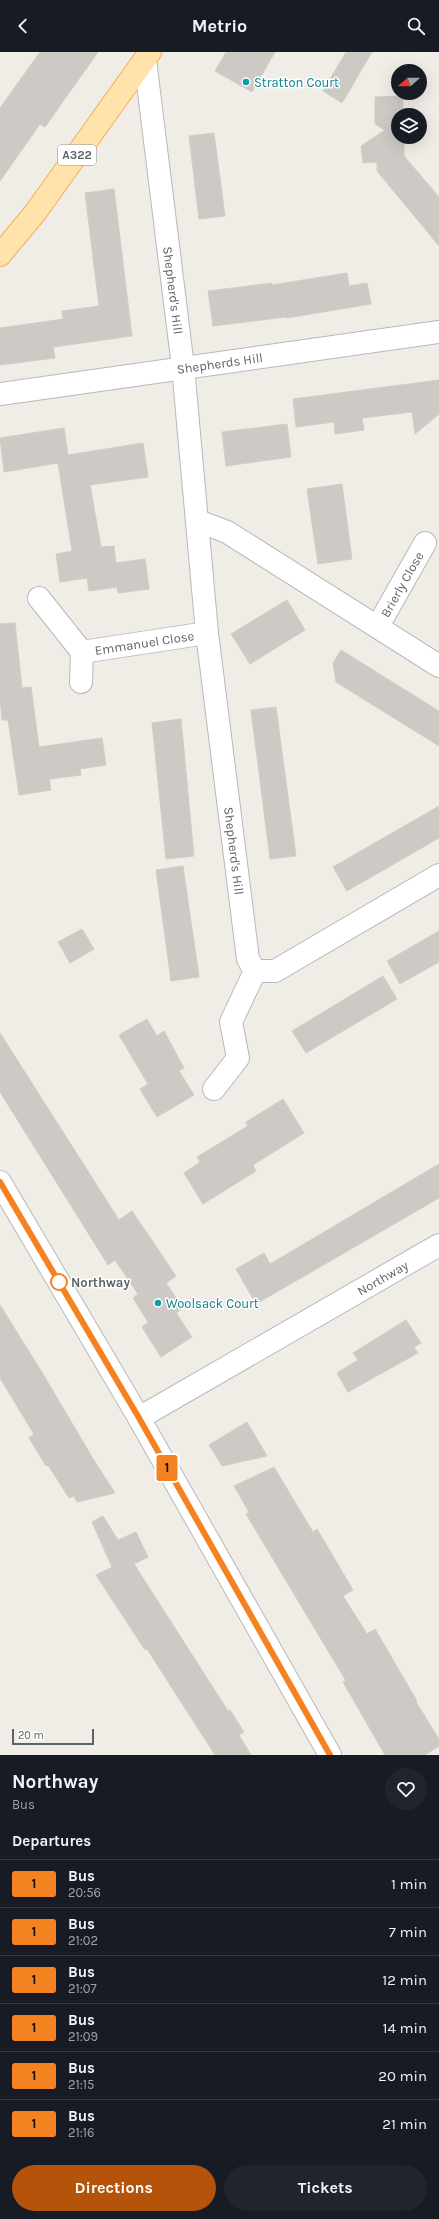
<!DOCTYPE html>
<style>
body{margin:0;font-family:Karla,sans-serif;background:#20242c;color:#f1f3f6;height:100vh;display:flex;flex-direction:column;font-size:15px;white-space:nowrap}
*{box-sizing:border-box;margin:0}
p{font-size:13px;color:#9ea1a6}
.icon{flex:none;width:22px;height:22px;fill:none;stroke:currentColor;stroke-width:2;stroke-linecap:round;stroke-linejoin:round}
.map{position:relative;height:1703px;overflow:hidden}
.drawer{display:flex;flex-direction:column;background:#171b24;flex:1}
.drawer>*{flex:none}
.badge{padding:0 8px;border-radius:3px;font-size:14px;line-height:26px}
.needle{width:26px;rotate:249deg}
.tools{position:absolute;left:391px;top:12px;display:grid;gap:8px}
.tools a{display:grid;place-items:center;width:36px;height:36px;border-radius:50%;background:#171b24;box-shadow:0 4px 16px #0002;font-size:20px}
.scale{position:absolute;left:12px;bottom:10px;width:82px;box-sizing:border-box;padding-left:4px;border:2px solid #5d6366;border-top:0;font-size:11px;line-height:14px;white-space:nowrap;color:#5d6366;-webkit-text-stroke:3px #fff;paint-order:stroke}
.map>.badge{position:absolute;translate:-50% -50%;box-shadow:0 0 0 2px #fff}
h2{padding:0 12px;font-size:15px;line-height:36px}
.round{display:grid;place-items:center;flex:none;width:42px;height:42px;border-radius:21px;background:#20242c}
.summary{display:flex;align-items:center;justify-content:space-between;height:68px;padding:0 12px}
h1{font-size:19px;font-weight:700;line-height:30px}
.primary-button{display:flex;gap:8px;margin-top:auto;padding:8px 12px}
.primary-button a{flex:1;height:46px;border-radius:24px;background:#b45309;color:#fff;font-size:16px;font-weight:700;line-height:46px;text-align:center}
.primary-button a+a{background:#20242c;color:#f1f3f6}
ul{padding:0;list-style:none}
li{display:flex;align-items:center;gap:12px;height:48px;padding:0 12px;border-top:1px solid #363941}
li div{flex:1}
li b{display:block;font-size:15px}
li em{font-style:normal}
li .badge{min-width:44px;font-weight:700;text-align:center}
header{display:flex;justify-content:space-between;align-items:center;height:52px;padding:0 12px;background:#171b24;font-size:18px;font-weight:700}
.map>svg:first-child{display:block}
</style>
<header><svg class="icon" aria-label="back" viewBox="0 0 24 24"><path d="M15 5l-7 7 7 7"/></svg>Metrio<svg class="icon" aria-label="search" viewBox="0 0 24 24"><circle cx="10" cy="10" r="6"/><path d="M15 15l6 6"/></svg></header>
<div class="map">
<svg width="439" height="1703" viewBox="0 0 439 1703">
<rect width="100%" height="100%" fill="#f0ece6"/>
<g fill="#cdc9c5" stroke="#d5ccc4">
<polygon points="40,0 98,0 45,75 40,72 0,129 0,56"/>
<polygon points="226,0 275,0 252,40 215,19"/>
<polygon points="346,0 372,0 342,51 323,39"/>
<polygon points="403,44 403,63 398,63 398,85 404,85 404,104 439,145 439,194 377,119 377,110 363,111 361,94 385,78 375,72 375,45"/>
<polygon points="214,81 225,164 199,167 189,84"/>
<polygon points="114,137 132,284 53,295 55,306 0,313 0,276 63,267 62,259 99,254 85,141"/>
<polygon points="347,221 349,234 367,231 371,252 287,266 286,265 213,274 208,239 272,231 272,233"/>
<polygon points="439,328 439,362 415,382 412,360 362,366 364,378 335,382 334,370 296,375 293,347"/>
<polygon points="287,372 291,405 226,414 222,380"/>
<polygon points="64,376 68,403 143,391 148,425 90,433 101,495 114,494 116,511 145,507 149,537 118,541 117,535 89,539 87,526 60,530 56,502 72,499 58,411 4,420 0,386"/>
<polygon points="342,432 352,507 318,512 307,437"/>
<polygon points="287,548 305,578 250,612 231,582"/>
<polygon points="15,571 22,636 31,635 39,695 102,686 106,713 80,717 81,723 49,727 51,738 19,743 8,668 2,668 0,645 0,572"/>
<polygon points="341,598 439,659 439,694 336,630 333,611"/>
<polygon points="276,655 296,804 270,807 251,658"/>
<polygon points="181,667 194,804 166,807 152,671"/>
<polygon points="439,754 439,786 347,839 333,815"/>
<polygon points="183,814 199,925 171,929 156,818"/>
<polygon points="82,877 94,897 70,911 58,890"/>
<polygon points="439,879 439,910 400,932 387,909"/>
<polygon points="383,924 397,947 306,1001 292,979"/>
<polygon points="147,967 157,984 164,979 184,1016 179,1019 194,1043 157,1065 140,1037 148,1032 119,983"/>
<polygon points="0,981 119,1168 132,1159 176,1224 166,1231 183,1256 176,1261 192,1285 161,1305 142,1275 148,1270 133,1246 138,1242 115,1208 108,1213 0,1040"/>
<polygon points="283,1047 304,1081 253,1113 256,1119 203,1152 184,1121 200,1110 197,1105 248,1074 246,1070"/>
<polygon points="439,1112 439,1146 256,1252 236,1217 264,1201 270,1212"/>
<polygon points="0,1253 43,1322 92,1405 115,1441 77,1450 74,1444 69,1446 48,1413 46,1414 29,1386 34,1382 0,1326"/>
<polygon points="406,1268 421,1291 414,1295 418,1301 348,1340 337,1321 358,1308 353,1301"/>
<polygon points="247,1370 267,1404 222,1414 209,1393"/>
<polygon points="274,1415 313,1480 317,1477 353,1538 343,1544 367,1582 375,1577 417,1649 416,1650 439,1687 439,1694 425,1703 385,1703 343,1630 346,1629 246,1462 249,1460 234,1434"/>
<polygon points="103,1464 118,1488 136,1480 148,1505 134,1512 228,1659 230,1658 244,1680 239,1683 251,1703 215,1703 147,1597 145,1598 96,1523 112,1515 92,1470"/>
</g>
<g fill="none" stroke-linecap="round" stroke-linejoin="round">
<defs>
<g id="minor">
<path id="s1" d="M145 8 183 315 207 581 248 907 255 919"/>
<path id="s2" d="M0 342 439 280"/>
<polyline points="198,469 227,480 439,614"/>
<polyline points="39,546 82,600"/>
<path id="s3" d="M378 574 425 491"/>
<path id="s4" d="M81 630 82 600 207 581"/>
<polyline points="255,919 275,919 439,823"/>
<polyline points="214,1037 238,1006 231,970 255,919"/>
<polyline points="0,1130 139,1366 330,1703"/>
<path id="s5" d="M139 1366 439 1193"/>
</g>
<polyline id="major" points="0,203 35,161 150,0"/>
</defs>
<use href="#minor" stroke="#b6b9bc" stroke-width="24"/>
<use href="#major" stroke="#f4ae5a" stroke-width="24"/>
<use href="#minor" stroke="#fff" stroke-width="22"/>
<use href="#major" stroke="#ffe3ab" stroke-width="22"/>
</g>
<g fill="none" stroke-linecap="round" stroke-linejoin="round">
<defs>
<polyline id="line" points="0,1130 139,1366 330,1703"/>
</defs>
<use href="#line" stroke="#fff" stroke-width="9"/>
<use href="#line" stroke="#f58220" stroke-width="6"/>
</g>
<g fill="#0f9aa8" stroke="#fff" stroke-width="1.5">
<circle cx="246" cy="30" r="4"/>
<circle cx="158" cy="1251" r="4"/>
</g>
<circle fill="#fff" stroke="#f58220" stroke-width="2" cx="59" cy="1230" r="8"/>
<g text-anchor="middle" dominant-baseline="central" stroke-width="3" stroke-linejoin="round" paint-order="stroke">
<rect fill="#fff" stroke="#8e9294" stroke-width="1" x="58" y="93" width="38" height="20" rx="3"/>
<g font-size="12" font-weight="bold" fill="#5d6366">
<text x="77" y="103">A322</text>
</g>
<g font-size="13" fill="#0d838f" stroke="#fff" text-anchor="start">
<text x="254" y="30">Stratton Court</text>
<text x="166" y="1251">Woolsack Court</text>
</g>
<g font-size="13" fill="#5d6366" stroke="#fff">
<text stroke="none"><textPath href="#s1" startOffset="232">Shepherd's Hill</textPath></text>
<text stroke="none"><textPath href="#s2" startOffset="222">Shepherds Hill</textPath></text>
<text stroke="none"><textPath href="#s3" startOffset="48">Brierly Close</textPath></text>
<text stroke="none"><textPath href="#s4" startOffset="93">Emmanuel Close</textPath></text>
<text stroke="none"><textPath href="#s1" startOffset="796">Shepherd's Hill</textPath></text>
<text stroke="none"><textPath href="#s5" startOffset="281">Northway</textPath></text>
</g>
<g font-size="13" font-weight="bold" fill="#5d6366" stroke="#fff" text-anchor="start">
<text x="71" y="1230">Northway</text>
</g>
</g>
</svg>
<div class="tools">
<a><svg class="needle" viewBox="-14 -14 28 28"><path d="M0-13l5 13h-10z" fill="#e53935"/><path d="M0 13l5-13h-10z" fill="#9ea1a6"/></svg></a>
<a><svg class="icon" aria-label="layers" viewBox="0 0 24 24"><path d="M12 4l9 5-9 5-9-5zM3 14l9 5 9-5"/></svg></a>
</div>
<div class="scale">20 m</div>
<b class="badge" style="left:167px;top:1416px;background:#f58220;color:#111">1</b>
</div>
<section class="drawer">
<div class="summary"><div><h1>Northway</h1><p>Bus</p></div><a class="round"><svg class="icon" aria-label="heart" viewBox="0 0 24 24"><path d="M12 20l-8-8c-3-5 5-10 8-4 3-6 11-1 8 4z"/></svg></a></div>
<h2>Departures</h2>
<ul>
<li><span class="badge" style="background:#f58220;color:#111">1</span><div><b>Bus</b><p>20:56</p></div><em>1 min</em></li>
<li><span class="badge" style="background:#f58220;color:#111">1</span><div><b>Bus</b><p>21:02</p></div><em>7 min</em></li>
<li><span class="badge" style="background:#f58220;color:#111">1</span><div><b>Bus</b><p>21:07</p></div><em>12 min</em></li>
<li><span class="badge" style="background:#f58220;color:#111">1</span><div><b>Bus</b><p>21:09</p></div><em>14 min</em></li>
<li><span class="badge" style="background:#f58220;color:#111">1</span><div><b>Bus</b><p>21:15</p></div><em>20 min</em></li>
<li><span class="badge" style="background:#f58220;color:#111">1</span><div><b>Bus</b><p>21:16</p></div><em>21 min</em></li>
</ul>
<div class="primary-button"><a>Directions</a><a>Tickets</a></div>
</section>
